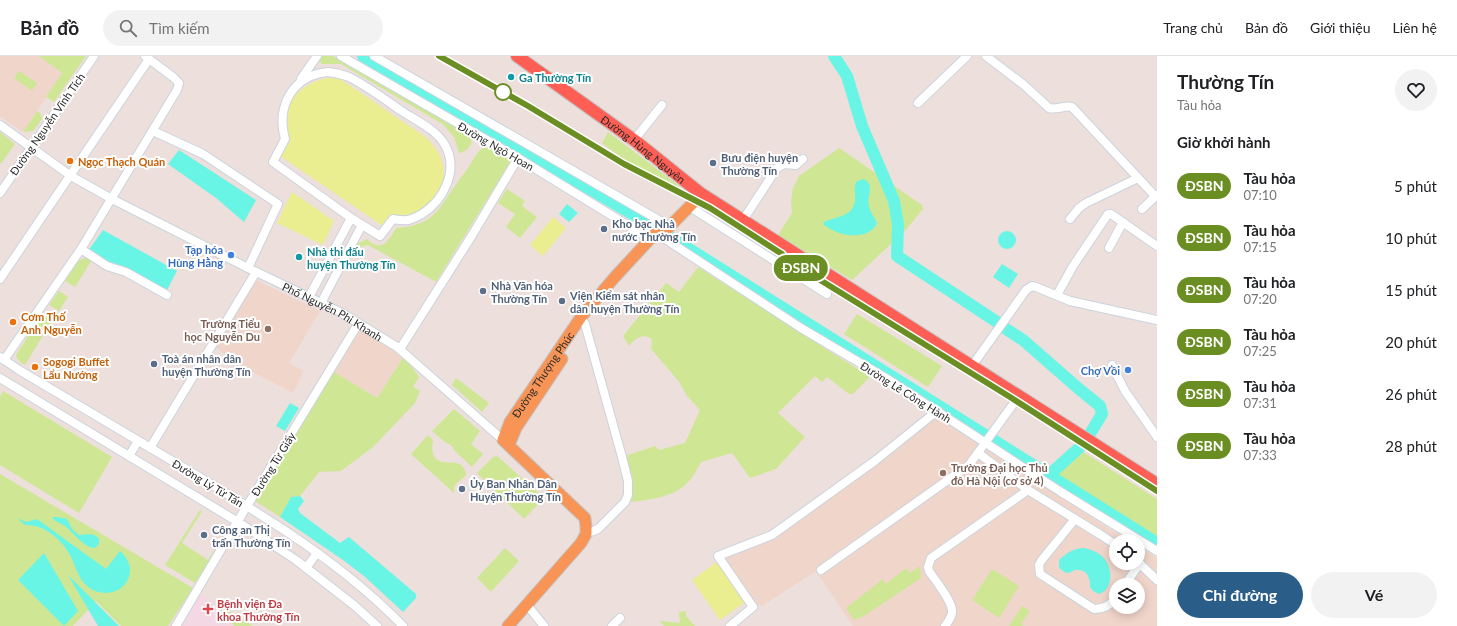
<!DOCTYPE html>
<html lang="vi">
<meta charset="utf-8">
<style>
body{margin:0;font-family:Lato,sans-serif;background:#f2f2f2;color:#202124;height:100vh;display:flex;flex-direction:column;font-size:15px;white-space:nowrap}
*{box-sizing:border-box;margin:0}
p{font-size:13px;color:#757577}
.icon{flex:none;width:22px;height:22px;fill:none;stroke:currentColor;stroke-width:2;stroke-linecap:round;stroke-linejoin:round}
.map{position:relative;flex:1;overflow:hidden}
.side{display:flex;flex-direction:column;background:#fff;width:300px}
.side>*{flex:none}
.badge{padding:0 8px;border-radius:13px;font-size:14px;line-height:26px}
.tools{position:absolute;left:1109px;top:478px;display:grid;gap:8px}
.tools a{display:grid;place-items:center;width:36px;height:36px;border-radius:50%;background:#fff;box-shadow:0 2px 10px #0003;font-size:20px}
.map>.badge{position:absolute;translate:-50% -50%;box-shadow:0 0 0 2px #fff}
h2{padding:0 20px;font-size:15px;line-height:36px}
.round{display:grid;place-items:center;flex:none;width:42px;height:42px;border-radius:21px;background:#f2f2f2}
.headline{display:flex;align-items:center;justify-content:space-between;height:68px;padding:0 20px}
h1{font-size:19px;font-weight:700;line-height:30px}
.cta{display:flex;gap:8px;margin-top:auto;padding:8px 20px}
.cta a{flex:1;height:46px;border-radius:24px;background:#2a5d87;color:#fff;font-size:16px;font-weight:700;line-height:46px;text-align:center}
.cta a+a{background:#f2f2f2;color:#202124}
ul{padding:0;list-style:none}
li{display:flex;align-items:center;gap:12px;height:52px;padding:0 20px}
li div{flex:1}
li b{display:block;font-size:15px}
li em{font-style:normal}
li .badge{min-width:44px;font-weight:700;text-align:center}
header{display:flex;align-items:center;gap:24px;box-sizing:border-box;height:56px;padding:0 20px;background:#fff;border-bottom:1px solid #e0e0e0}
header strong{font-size:19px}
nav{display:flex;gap:22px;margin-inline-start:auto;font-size:14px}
.search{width:280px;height:36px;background:#f2f2f2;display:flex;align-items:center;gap:10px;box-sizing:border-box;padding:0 14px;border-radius:22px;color:#757577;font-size:15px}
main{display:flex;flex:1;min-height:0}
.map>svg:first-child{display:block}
</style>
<header>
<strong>Bản đồ</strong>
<div class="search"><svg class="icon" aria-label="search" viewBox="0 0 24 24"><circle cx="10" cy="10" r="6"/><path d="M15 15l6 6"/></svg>Tìm kiếm</div>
<nav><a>Trang chủ</a><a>Bản đồ</a><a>Giới thiệu</a><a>Liên hệ</a></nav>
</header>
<main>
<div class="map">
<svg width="1157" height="570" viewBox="0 0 1157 570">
<rect width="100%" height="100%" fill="#eddfdb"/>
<g fill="#f0d5ca" fill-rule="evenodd">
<polygon points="0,0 39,0 62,17 23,76 0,60"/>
<polygon points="256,224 320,255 289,307 304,315 293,337 243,311 215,291"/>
<polygon points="360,274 404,300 377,342 334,316"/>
<path d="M937 360 1128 485H1116V507H1138V491L1157 502V570H853L816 515 762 550 756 548 726 505 727 500 775 482ZM1116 529H1138V551H1116Z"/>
</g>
<polygon fill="#f4d8e4" points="199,538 237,560 253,570 180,570"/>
<g fill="#cfe795">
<polygon points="39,0 86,0 54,46 46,41 62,17"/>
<path d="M322 0H333L469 79 472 85C470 91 466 96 459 97L454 81 444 69 341 8H322L319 5Z"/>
<polygon points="19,15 37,27 32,35 14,22"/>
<polygon points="37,55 41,58 42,63 33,75 23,76"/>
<polygon points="0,76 15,88 0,109"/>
<polygon points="608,76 678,129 682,133 682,135 622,102 602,87"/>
<path d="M486 90 490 91 512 103 436 226 368 189 360 191 358 195 354 193 359 187 367 183C382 198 389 184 396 172 428 170 436 159 452 134 458 126 464 117 470 109 474 102 478 94 486 90Z"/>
<polygon points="839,92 922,149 923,153 904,176 852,224 778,179 792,157 791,145 793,132 799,120"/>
<polygon points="507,133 525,145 522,150 537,161 520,182 506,171 515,158 498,147"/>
<polygon points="87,201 92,204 75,231 65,225 78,205"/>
<path d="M698 211 870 321 853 338H849L827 321 822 326 815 320 778 357 805 381 776 413 750 422 732 397 701 406C697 413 693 422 687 427 674 442 643 445 625 446L628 439 622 401 655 390 659 394 685 387 700 354 687 340 679 326 670 315 651 293 652 283C643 277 635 282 629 290L623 280 666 227 679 236Z"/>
<polygon points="59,235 68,241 59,255 49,249"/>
<path d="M43 257 53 263 25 309C20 306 17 304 16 299Z"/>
<polygon points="857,258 942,310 928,331 844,278"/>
<polygon points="404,300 419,321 413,331 420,335 415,347 373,391 341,415 319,416 300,440 293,441 289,444 288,449 280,461 255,445 334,316 377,342"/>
<polygon points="456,322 489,347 482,356 452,329"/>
<polygon points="3,335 112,401 79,457 0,409 0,341"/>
<polygon points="454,353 480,375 471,388 483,398 472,411 455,395 451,389 445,386 432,375"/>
<path d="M428 379 433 384C433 388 431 395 434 400 441 414 463 397 466 419 460 427 454 424 454 437L411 398Z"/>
<polygon points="1074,390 1157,443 1157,482 1056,420"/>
<polygon points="497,400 544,442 524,463 477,417 493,401"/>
<polygon points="0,418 193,532 168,570 121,570 96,545 73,570 0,570"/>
<polygon points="200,454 202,455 182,487 208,504 225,477 227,479 195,527 165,509"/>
<polygon points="505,492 519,505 491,536 477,522"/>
<polygon points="920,510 921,522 864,560 854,564 846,552 883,523 886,528 906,512 910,517"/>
<polygon points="992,513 1019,530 999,562 972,544"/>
<polygon points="214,546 253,570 234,570"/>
<polygon points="1022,550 1030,555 1021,568 1024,570 1009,570"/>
<polygon points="686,555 686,560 695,570 664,570 660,565 680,567 679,556"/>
</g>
<g fill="#eaee90">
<path d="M328 22 340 23 427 82C433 89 439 96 442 105 449 127 434 149 414 157 406 160 398 159 390 159L383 170 280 100 290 85C279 53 295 28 328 22Z"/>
<polygon points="292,136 334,165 323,189 277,167"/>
<polygon points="553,161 566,172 543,200 530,189"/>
<polygon points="717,506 745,546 720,564 692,524"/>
</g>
<g fill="#69f5e5">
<polygon points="179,94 256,144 244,166 216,142 168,108"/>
<path d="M864 123C876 130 866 140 869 150 870 157 876 162 877 168 866 186 837 180 823 168L824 166C836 160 854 161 855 144 856 137 853 131 857 125Z"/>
<polygon points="567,148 578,157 569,166 559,158"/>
<polygon points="103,174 177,215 167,234 131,214 110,207 88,195"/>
<circle cx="1007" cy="184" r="9"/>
<polygon points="1002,208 1018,218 1009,232 993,221"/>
<polygon points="290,347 299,352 285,375 276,370"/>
<polygon points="300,440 304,445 298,453 300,457 340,487 349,481 416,538 416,542 403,556 364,520 343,504 280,461 291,441"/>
<path d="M53 461H57L67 463 72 473 79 479C87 479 94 476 99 483V488L95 492C85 493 73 476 65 470 62 468 57 466 54 464Z"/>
<path d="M17 462 26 466 37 463 106 513 120 495C126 500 131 508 130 516 127 539 99 543 85 528 78 521 76 512 72 503 64 485 45 468 25 469Z"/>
<path d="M1084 492C1093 494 1101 497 1106 505 1113 516 1112 534 1099 538L1093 535 1090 531C1091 522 1086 512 1075 514 1072 515 1070 517 1066 517L1059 512V504C1067 497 1073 492 1084 492Z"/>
<polygon points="44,497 78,555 64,570 18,524"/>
<polygon points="68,519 119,570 98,570"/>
</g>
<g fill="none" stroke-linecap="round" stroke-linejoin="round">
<g stroke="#69f5e5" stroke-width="12">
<polyline points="363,0 653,170"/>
<polyline points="834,0 847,20 862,70 894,145 898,168 897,200 997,266"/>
<polyline points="667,179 1157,487"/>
<polyline points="1006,273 1023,284 1079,333 1100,350 1102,358 1085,386"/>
<polyline points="1049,419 1079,392"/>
</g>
<defs>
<g id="minor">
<polyline points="341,0 518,102 650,183"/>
<polyline points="374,0 669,170"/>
<path d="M986 0 1024 29 1049 52C1057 54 1065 49 1072 51L1155 140"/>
<path d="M328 16C335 17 342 18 349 21 367 30 383 42 400 54 415 64 436 73 445 89 459 114 444 144 422 158 418 160 413 163 408 164 403 165 398 164 393 163L380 180 351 162 273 106 285 83C276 50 293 19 328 16Z"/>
<polyline points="301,23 317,0"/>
<polyline points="918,47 967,0"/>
<path id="s1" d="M0 69 71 120 112 143 248 212 342 257 397 291 503 384"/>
<polyline points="153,75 203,98 278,148 248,212"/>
<polyline points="634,84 662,49"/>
<polyline points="0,137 94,0"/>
<polyline points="690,151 827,238"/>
<polyline points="1142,153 1157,139"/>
<polyline points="1070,163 1079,152 1086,147 1138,122"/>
<polyline points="743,164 777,112 784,108 796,109 803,103"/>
<polyline points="656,177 801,272 889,324 1061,436 1157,495"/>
<polyline points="1109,192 1123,166"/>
<polyline points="81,193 107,210 126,216 167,239"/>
<polyline points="0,223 149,3"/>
<polyline points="1057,239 1073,210 1108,158 1111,158 1157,190"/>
<polyline points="309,241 351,162"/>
<polyline points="321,247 362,169"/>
<polyline points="581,261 585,268 622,401 628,425 628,439 625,446 598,473 586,478"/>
<polyline points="400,293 471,181 518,102"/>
<path d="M0 301 19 314C78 349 137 384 196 419 269 463 343 508 403 570"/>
<polyline points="4,304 81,193 177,34 179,27 173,21 145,0"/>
<polyline points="1112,309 1125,335 1157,381"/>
<polyline points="972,310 1026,234 1032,230 1036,231 1070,245 1157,264"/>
<polyline points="0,322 238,466 296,504 355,550 377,570"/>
<polyline points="150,392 256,216"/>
<polyline points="978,397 1028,434 1101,479 1116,489"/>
<polyline points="129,400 138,385"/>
<path d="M1075 463 1041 505 1039 509 1040 518 1094 553C1103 553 1110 550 1116 542"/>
<polyline points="1138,506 1157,524"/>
<polyline points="306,512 317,497"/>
<polyline points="821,514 969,409 1019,340"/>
<polyline points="1125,529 1140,507"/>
<polyline points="527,549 544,570"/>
<polyline points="176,570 233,473 358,268"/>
<polyline points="612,570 620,562"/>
<polyline points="730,570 753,551 718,500 772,479 876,404 932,359 939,356"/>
<path d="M945 570C948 566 952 561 952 556 953 546 935 524 929 515L928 511 931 502 1028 434"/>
</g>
<g id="major">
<polyline points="665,175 702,138"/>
<polyline points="509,389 516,372 562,303"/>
<path id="s2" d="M508 570 581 487 586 478V471L585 462 503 384 510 366 581 261 614 222 650 183 656 177 669 170"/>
</g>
<g id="highway">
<path id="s3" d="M517 0 634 84 700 137 1157 428"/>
</g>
</defs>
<use href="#minor" stroke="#cad4dd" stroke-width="10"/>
<use href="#major" stroke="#c3c3c3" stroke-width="13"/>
<use href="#highway" stroke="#c3c3c3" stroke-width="14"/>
<use href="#minor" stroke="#fff" stroke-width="8"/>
<use href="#major" stroke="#f89556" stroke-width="11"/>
<use href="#highway" stroke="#ff5e54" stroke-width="12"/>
<polyline stroke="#9eaab6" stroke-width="2" points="439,0 528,50 624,108 710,152 782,199 787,203 1010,341 1157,435"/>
</g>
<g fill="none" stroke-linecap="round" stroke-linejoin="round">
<defs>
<polyline id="line" points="439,0 528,50 624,108 710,152 782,198 786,203 1010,341 1157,435"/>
</defs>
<use href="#line" stroke="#fff" stroke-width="9"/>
<use href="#line" stroke="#6b8e23" stroke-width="6"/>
</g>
<g fill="#0f9aa8" stroke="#fff" stroke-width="1.5">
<circle cx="511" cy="21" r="4"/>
<circle cx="299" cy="201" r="4"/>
</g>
<circle fill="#fff" stroke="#6b8e23" stroke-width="2" cx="503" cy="36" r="8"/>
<g fill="#e8710a" stroke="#fff" stroke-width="1.5">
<circle cx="70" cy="105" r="4"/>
<circle cx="13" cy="266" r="4"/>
<circle cx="35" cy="311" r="4"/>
</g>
<g fill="#5c6f8a" stroke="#fff" stroke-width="1.5">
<circle cx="713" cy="107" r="4"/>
<circle cx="604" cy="173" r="4"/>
<circle cx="483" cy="235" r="4"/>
<circle cx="562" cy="245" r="4"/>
<circle cx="154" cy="308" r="4"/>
<circle cx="462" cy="433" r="4"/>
<circle cx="204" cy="479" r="4"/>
</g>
<g fill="#3f7fe0" stroke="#fff" stroke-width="1.5">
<circle cx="231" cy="199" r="4"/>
<circle cx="1128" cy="314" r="4"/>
</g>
<g fill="#8d6e63" stroke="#fff" stroke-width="1.5">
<circle cx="268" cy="273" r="4"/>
<circle cx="943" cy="417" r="4"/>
</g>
<path fill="#e0444e" stroke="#fff" stroke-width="1.5" d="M206 547h4v4h4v4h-4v4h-4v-4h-4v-4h4z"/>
<g text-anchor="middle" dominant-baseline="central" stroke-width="4" stroke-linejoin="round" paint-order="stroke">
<g font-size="11" font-weight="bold" fill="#0d838f" stroke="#fff" text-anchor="start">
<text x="519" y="21">Ga Thường Tín</text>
<text x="307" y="195">Nhà thi đấu<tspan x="307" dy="13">huyện Thường Tín</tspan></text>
</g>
<g font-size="11" fill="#2a2a2a" stroke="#fff">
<text transform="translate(47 68) rotate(-55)">Đường Nguyễn Vĩnh Tích</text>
<text transform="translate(496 90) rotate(30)">Đường Ngô Hoan</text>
<text stroke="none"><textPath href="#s3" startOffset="157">Đường Hùng Nguyên</textPath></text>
<text stroke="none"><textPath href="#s1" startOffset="382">Phố Nguyễn Phi Khanh</textPath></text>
<text stroke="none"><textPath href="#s2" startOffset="327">Đường Thượng Phúc</textPath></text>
<text transform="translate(906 336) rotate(32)">Đường Lê Công Hành</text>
<text transform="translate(273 408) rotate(-58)">Đường Từ Giấy</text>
<text transform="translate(208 427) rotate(31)">Đường Lý Tử Tấn</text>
</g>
<g font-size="11" font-weight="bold" fill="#4e5e75" stroke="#fff" text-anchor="start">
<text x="721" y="101">Bưu điện huyện<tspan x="721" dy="13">Thường Tín</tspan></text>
<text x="612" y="167">Kho bạc Nhà<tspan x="612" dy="13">nước Thường Tín</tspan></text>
<text x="491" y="229">Nhà Văn hóa<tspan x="491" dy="13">Thường Tín</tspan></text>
<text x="570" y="239">Viện Kiểm sát nhân<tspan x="570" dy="13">dân huyện Thường Tín</tspan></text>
<text x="162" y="302">Toà án nhân dân<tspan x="162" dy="13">huyện Thường Tín</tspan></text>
<text x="470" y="427">Ủy Ban Nhân Dân<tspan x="470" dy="13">Huyện Thường Tín</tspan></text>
<text x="212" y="473">Công an Thị<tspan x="212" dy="13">trấn Thường Tín</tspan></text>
</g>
<g font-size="11" font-weight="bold" fill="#c56008" stroke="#fff" text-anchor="start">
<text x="78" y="105">Ngọc Thạch Quán</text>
<text x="21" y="260">Cơm Thố<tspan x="21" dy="13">Anh Nguyễn</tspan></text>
<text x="43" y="305">Sogogi Buffet<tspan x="43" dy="13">Lẩu Nướng</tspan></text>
</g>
<g font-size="11" font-weight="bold" fill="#366cbe" stroke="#fff" text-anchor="end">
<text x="223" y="193">Tạp hóa<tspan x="223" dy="13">Hùng Hằng</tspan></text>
<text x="1120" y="314">Chợ Vồi</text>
</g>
<g font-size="11" font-weight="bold" fill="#785e54" stroke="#fff" text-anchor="end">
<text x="260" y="267">Trường Tiểu<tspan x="260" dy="13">học Nguyễn Du</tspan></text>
<text x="951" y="411" text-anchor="start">Trường Đại học Thủ<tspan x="951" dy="13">đô Hà Nội (cơ sở 4)</tspan></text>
</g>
<g font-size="11" font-weight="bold" fill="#be3a42" stroke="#fff" text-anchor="start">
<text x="217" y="547">Bệnh viện Đa<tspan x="217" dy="13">khoa Thường Tín</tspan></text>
</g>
</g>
</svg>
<div class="tools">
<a><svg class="icon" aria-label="locate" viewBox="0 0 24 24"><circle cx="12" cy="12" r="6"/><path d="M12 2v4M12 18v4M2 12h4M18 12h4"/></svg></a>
<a><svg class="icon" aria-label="layers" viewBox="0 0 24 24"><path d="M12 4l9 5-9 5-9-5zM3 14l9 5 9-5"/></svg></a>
</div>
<b class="badge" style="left:801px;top:212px;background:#6b8e23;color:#fff">ĐSBN</b>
</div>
<section class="side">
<div class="headline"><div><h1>Thường Tín</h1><p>Tàu hỏa</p></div><a class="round"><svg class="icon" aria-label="heart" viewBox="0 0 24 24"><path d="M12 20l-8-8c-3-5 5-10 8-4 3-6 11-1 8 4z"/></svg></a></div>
<h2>Giờ khởi hành</h2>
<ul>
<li><span class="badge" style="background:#6b8e23;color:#fff">ĐSBN</span><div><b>Tàu hỏa</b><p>07:10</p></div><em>5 phút</em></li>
<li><span class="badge" style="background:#6b8e23;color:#fff">ĐSBN</span><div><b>Tàu hỏa</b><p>07:15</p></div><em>10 phút</em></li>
<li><span class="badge" style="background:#6b8e23;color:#fff">ĐSBN</span><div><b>Tàu hỏa</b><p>07:20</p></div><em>15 phút</em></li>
<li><span class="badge" style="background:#6b8e23;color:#fff">ĐSBN</span><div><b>Tàu hỏa</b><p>07:25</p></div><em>20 phút</em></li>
<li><span class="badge" style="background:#6b8e23;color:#fff">ĐSBN</span><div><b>Tàu hỏa</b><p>07:31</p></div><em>26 phút</em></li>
<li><span class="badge" style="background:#6b8e23;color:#fff">ĐSBN</span><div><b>Tàu hỏa</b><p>07:33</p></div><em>28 phút</em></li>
</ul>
<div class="cta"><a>Chỉ đường</a><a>Vé</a></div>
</section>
</main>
